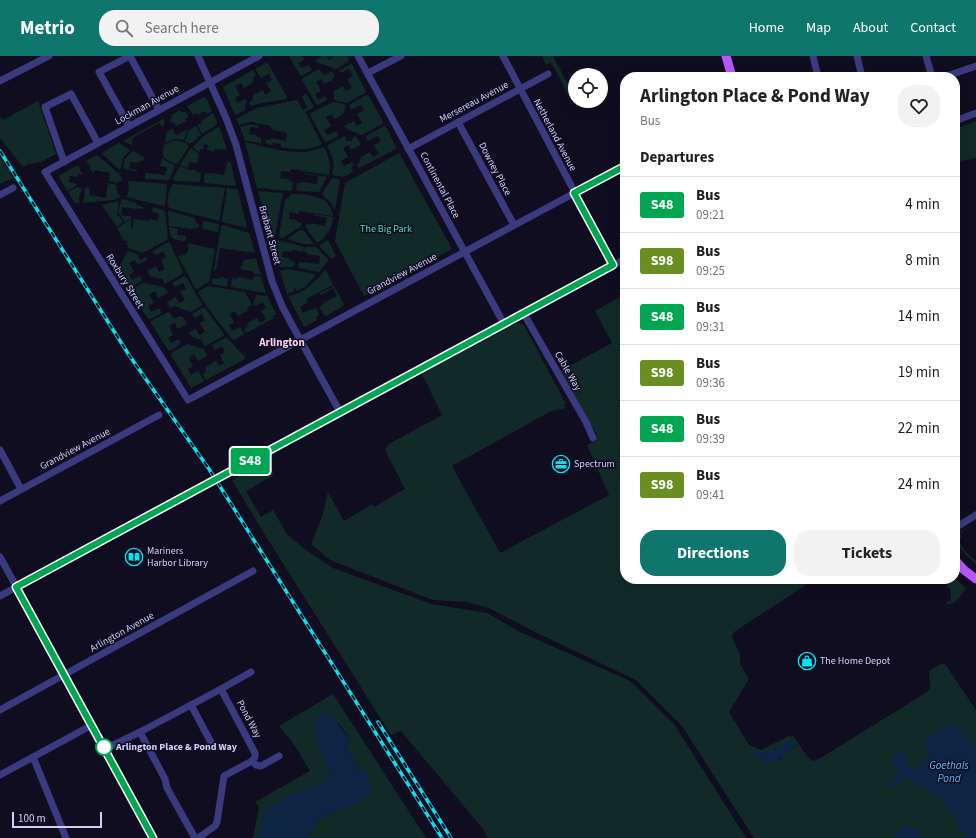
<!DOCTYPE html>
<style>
body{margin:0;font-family:"Source Sans 3",sans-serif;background:#f2f2f2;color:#222;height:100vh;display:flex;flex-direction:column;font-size:15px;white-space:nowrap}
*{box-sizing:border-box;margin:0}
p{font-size:13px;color:#767676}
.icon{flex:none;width:22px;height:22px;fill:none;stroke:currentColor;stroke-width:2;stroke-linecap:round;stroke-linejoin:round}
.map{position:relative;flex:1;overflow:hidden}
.drawer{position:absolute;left:620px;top:16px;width:340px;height:512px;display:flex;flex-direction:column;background:#fff;border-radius:16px;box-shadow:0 4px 16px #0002}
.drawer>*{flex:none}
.badge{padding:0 8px;border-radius:3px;font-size:14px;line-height:26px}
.tools{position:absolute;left:568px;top:12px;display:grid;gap:8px}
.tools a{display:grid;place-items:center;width:40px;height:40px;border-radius:50%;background:#fff;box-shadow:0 4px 16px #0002;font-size:20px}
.scale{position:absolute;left:12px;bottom:10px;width:90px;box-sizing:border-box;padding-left:4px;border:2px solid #d1cefe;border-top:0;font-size:11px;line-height:14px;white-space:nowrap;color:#d1cefe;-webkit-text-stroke:3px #100d20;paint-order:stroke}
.map>.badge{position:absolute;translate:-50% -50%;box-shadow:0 0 0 2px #fff}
h2{padding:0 20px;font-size:15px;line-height:36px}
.round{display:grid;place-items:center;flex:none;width:42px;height:42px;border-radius:16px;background:#f2f2f2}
.head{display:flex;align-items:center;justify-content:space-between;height:68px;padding:0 20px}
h1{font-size:19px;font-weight:700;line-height:30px}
.action{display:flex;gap:8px;margin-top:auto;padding:8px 20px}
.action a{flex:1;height:46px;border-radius:16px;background:#0f766e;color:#fff;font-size:16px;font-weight:700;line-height:46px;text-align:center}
.action a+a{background:#f2f2f2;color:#222}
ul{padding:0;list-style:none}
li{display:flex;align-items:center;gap:12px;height:56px;padding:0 20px;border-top:1px solid #e0e0e0}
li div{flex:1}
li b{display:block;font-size:15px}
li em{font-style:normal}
li .badge{min-width:44px;font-weight:700;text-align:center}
header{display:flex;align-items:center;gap:24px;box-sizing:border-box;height:56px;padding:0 20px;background:#0f766e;color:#fff}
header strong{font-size:19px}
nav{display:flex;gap:22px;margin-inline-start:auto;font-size:14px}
.search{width:280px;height:36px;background:#f2f2f2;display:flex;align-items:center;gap:10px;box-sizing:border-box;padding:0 14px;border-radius:16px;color:#767676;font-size:15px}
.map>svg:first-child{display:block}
</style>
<header>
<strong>Metrio</strong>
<div class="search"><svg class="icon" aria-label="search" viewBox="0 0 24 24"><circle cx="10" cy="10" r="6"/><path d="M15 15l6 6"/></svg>Search here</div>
<nav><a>Home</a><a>Map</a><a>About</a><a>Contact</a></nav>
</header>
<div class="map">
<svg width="976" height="782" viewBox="0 0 976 782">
<rect width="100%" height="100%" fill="#100d20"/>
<g fill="#112a28" fill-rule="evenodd">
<polygon points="289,0 302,0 304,4 298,7 301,12 309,9 312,14 301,20 300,19"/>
<polygon points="322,0 327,0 329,4 335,0 347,0 349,4 348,6 336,13 316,6 315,4"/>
<polygon points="542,0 553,0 573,38 575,39 575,44 572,46 551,6 546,9"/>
<polygon points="266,7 268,7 287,41 286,43 257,48 251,50 249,46 252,45 253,39 263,34 265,39 271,35 266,27 272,24 269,18 261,22 255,13"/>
<polygon points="350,8 352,8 366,35 365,37 347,47 334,44 334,35 343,30 346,35 352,32 347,23 353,20 349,13 341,17 339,15"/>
<polygon points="319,13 322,17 325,19 332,15 335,21 332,22 333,24 324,28 322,23 316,26 321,35 315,38 318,44 325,40 327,44 318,49 316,48 302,24 303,22"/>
<polygon points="253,14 256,19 254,21 252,27 244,32 241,27 235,30 240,39 235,42 237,47 245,43 247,47 245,49 245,54 235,59 223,31"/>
<path d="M306 37 313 49V52L305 56 314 72 313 73H314L322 88C309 95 295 94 281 91V88L273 87V89L266 88 265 83 270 84 271 82 286 85 287 77 273 74V73L271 72V70L251 66 239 69 236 63 257 52 297 44 303 54 307 52 302 41Z"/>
<polygon points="366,39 369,40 383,66 382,68 362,79 348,74 344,70 354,65 356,70 362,67 357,58 364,54 361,49 351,54 349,49"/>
<polygon points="204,41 206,42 212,55 207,58 205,55 198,59 197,57 193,59 187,50"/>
<polygon points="38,45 56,98 41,106 28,108 23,111 0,82 0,60 3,64"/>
<polygon points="333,46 341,47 346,50 343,58 335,63 332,58 326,61 331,70 324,74 327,79 336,75 338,78 337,81 326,86 325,86 310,59 311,57"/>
<polygon points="180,54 181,56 186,56 189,61 185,63 186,65 176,70 173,66 170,66 172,59"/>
<polygon points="213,57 217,66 216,69 202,78 197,69 202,67 201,65"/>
<polygon points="165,62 163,71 159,67 132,82 132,89 123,85"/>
<polygon points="976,65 976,102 955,106 955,73"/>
<polygon points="250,68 259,70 259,72 250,71 249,78 257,79 257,81 261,82 261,86 259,87 245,85 240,71"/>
<polygon points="196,70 201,79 190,88 185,85 189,74"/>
<polygon points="384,70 386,71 396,91 396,93 359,112 357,108 359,107 361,101 370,96 373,101 379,98 374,89 381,85 378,80 368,85 366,80"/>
<polygon points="218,71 220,73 227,94 215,93 214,96 207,94 208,89 204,88 203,94 200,93 199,97 193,91 204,80"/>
<polygon points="173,73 176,79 188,73 184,84 174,83 165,87 167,75"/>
<path d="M344 80 347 85H351L353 84 352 82 356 80 361 89 351 94 349 89 343 92 348 101 341 105 344 110 352 106 354 109 351 112 353 116 344 121 333 119 332 117C336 107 332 100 327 90L328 89Z"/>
<path d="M177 84 186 87 189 91 177 108H175C163 101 161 103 164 89L169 86Z"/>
<path d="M245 86C271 92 299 102 324 91 329 100 331 108 329 119L291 113 290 116 281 115 280 122 289 123V125L293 126 292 133 290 135 257 132Z"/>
<polygon points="119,87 130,94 123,102 120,114 101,97"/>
<polygon points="191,92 199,98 197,107 189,106 188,112 180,109"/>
<polygon points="133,95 144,101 143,105 139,105 138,107 130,106 129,112 137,114 137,116 123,112 125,103"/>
<polygon points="399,97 452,193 364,240 335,185 345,127"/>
<polygon points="97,99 119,118 122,123 121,126 118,125 117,127 109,125 110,117 95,114 93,117 90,112 91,111 86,105"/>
<polygon points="0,101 13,122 0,128"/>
<polygon points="162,102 175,110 169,124 145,123 145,117 165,119 167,111 160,110"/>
<polygon points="230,105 236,128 235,130 204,127 204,117 209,118 209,117 224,119 227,107"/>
<polygon points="78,109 83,119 78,118 78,121 70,120 69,126 76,128 76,130 67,135 59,121 60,119"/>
<polygon points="180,110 189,114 196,114 196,116 201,117 200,126 174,125 173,122"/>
<polygon points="305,117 327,121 319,136 298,135 296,133 297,127 301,127 302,126 317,128 318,120 305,118"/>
<polygon points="332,122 339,123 340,125 335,154 330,146 322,138"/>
<polygon points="129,125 167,128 165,149 164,150 126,141 129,134 128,126"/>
<polygon points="108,127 116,129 117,137 121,141 113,144 83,147 85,138 84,138 85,131 90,132 89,139 106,142"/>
<path d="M173 128 225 132 219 165 169 152C166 145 168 134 173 128Z"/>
<polygon points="77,131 82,132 79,142 79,147 75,147 68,136"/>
<polygon points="227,132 236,133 238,134 247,172 223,166 222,164"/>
<polygon points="258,135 283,137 275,180 270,179"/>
<path d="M290 138C307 138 331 139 333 160L299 155V158L290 156 289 163 297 164V166L302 167 301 170 283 182 280 181 279 179 285 144 290 140Z"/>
<polygon points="123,143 137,147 136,149 143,151 142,153 138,152 137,153 122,151 121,159 133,161 125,166 118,156 121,145"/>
<polygon points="119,145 117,159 119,160 123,166 117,171 102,149"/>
<polygon points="153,151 163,154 165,156 168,181 167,184 156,190 154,189 153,192 142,197 129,192 126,187 128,186 126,184 124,185 117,172 131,163 131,172 133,172 134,163 149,165 149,163 158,165 159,158 152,156"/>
<polygon points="169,155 195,162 196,167 199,168 198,172 194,172 193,173 169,170 168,156"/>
<path d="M314 158 333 161C332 172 327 180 319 186H316L306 172V168L310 169 311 167 325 170 327 162 313 159Z"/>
<polygon points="205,165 218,168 219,170 218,176 202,173 203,166"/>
<polygon points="223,169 249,177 255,197 220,192 216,215 214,214 221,170"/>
<path d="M169 171 178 173 177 179 186 180V184L184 185C172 183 171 184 169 171Z"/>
<polygon points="300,174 304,175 313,187 313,188 303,188 287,183"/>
<polygon points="271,182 304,191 303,196 292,194 292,196 283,195 282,201 291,203 290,205 295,206 294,210 292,211 279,211"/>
<polygon points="328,184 336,200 332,203 320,191 320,189"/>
<polygon points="168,186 170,187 183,216 182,218 165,228 162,223 151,221 147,215 156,210 159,216 165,213 161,204 166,201 163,196 155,199 153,195"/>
<path d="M187 187 215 193 209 226 197 233 195 232 178 200C186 200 191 195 187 187Z"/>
<polygon points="305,191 316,191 328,203 328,205 319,216 300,212 298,210 299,206 303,207 304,206 319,208 320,200 306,198 307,196 304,196"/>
<polygon points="128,195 137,198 140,204 146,201 147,204 138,209 135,204 129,207 134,216 129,219 132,224 140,220 142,225 129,232 117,214"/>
<polygon points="256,202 261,219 254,218 254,216 240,213 244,204"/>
<polygon points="287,213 314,218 316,219 305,231 297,235 295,232 294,233 295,235 287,238 280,215"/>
<path d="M325 214H326L333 229 306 243 308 246 300 251 303 257 311 253 312 254 316 252 319 258 316 261 317 264 304 271 288 240C305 237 314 227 325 214Z"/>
<polygon points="184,220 186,221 202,248 201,250 191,256 174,250 170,252 167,246 176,241 179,247 185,244 180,235 186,233 183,227 175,231 172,227"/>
<polygon points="254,220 261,221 266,237 231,231 232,222 237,223 238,221 253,224"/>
<polygon points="221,221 228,223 227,231 212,228 212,222 218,223"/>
<polygon points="143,227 164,231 168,237 158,242 155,235 149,238 154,247 148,250 151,256 159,252 162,257 150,263 148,263 130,234"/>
<polygon points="208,230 245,236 252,249 248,251 247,255 238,260 235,255 230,258 234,267 229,269 232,275 240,271 244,278 234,284 232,283 214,260 198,237 199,235"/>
<polygon points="334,230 344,248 343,250 326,260 324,259 319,251 324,248 323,247 337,240 333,232 321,239 320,237"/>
<path d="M625 238V523H815L734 576 732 580 733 584 740 598V608L749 623 729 656 749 689 761 694 789 680 794 681 809 703 813 705 819 703 927 636 930 633 929 615 941 608H945L976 654V782H754L682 670 636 624 537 577 489 552 467 546 433 544 330 504 311 488 322 461 328 436 344 465 372 448 374 451 405 433 385 394 389 388 442 359 421 316 505 271 519 267 524 269 566 348 564 350 566 352 551 355 452 410 500 497 609 439 587 389 597 385 596 377 562 316 564 313 612 287 595 255ZM790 685 796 691 786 697 781 703 766 707 760 703Z"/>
<polygon points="256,239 267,240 276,258 273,260 274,262 246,277 244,273 247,272 248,267 257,262 260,267 266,263 261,255 266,252 263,246 255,250 253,245 255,244"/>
<polygon points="202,252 205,252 224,278 224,280 205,290 201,284 192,281 189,276 196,273 199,279 205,276 200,267 205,264 202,258 195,262 192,258"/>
<polygon points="168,256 170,257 174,263 180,260 183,261 187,268 178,273 175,267 169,270 173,279 168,282 171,287 179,283 181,288 170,295 168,294 151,267 151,265"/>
<polygon points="225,282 227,282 243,299 245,301 245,303 206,324 203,318 206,316 205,314 207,310 216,305 219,310 224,307 220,299 225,296 222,290 215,294 212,289"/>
<polygon points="187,288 204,293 207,300 198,305 194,298 189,302 193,310 188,313 191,319 198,315 204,325 191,332 171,299 171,297"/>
<polygon points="267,405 273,417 271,421 246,435 261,461 273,454 287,478 303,492 333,512 431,548 487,557 518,575 630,625 674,668 746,782 488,782 483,773 401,675 391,679 267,482 232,424"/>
<path d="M976 466 960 477 962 482 958 484 965 495 976 505V508C968 501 955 490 955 479Z"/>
<path d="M944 523H955L966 532C961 539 956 550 946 548L947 546 951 545 950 532H945L948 528Z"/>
<path d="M333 638 426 782H307L310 780 314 771 323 761 362 744 360 713 346 691 349 681 339 668 317 662C314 681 323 696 330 714L323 728 265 755 258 782H253L259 751 255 746 310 715 293 687 279 670Z"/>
</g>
<g fill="#0d2444">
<path d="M322 657 330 658 349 682 346 691 360 713 366 716C368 720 371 726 371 730 370 749 336 753 324 761 315 766 313 778 307 782H258L264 755 284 742 323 727 330 714C323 702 309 675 317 661 318 660 320 659 322 657Z"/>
<polygon points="955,667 976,692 976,782 967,782 940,741 928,736 909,721 900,726 896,730 889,731 888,727 900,716 896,711 890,708 892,702 899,696 905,698 908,711 916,714 929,699 924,687 936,676"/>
<path d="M790 685H792L797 690C789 695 775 710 766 707 764 706 762 704 760 703 756 701 755 702 753 697L755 695 770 696Z"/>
<polygon points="903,769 917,772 921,782 894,782"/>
</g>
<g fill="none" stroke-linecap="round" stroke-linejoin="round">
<g stroke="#3a3a7e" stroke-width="7">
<polyline points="198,0 226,62 236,89 272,225 282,250 291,267 340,356"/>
<polyline points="259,0 45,116 188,344 625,110"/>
<polyline points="358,0 504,268"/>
<polyline points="503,0 613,209"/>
<polyline points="813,0 818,21"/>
<polyline points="857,0 862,21"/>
<polyline points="926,0 932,21"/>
<polyline points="368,17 401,0"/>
<polyline points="944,21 976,10"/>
<polyline points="0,25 49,0"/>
<polyline points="955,65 976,57"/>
<polyline points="458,66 514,169"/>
<polyline points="129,70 99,16 130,0 159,54"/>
<polyline points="408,93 548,18"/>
<polyline points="64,106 45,51 71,38 98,87"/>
<polyline points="0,139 13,132"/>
<polyline points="524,258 586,366 593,382"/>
<polyline points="0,394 21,433"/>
<polyline points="0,445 159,359"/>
<polyline points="955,472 976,459"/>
<polyline points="0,501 153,782"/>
<polyline points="0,540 625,203"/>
<polyline points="221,633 251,616"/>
<polyline points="191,649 214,692"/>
<polyline points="0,654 253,515"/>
<polyline points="140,676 165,723 167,732 195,782"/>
<polyline points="105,693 140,676 221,633 255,697 255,701 252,705 224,720 217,766 215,770 198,782"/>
<polyline points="33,701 66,782"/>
<polyline points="252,705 256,709 261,710 279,700"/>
<polyline points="0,719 92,669"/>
</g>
<g stroke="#b758fa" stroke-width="9">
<polyline points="726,0 732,21"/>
<polyline points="955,504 964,514 976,523"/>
</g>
<defs>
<g id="rail">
<polyline points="0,95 129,299 209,413 442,782"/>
<polyline points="378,666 451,782"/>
</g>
</defs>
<use href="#rail" stroke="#07e3f1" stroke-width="3.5"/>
<use href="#rail" stroke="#100d20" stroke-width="2" stroke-dasharray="6" stroke-linecap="butt"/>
</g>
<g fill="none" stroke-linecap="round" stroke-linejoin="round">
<defs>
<polyline id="line" points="153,782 16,531 613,209 574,137 625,110"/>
</defs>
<use href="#line" stroke="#fff" stroke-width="9"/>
<use href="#line" stroke="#00a651" stroke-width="6"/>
</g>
<defs>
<symbol id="office-ring" viewBox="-11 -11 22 22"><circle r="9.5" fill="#100d20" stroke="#07e3f1" stroke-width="1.5"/><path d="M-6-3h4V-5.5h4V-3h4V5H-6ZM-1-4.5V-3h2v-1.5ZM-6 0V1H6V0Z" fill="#07e3f1"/></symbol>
<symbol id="library-ring" viewBox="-11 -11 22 22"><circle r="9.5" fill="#100d20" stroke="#07e3f1" stroke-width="1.5"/><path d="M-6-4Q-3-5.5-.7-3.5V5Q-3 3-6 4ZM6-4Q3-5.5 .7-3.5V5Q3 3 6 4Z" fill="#07e3f1"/></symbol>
<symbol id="shop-ring" viewBox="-11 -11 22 22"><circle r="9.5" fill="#100d20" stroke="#07e3f1" stroke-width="1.5"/><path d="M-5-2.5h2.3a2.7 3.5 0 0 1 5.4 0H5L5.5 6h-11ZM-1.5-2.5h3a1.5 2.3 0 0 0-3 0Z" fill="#07e3f1"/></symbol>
</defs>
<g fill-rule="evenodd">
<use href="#office-ring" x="551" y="398" width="20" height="20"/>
<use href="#library-ring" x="124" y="491" width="20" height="20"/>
<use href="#shop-ring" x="797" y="595" width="20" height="20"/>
</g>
<circle fill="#fff" stroke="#00a651" stroke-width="2" cx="104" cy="691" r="8"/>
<g text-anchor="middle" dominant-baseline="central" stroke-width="3" stroke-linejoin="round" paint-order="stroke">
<g font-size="10" fill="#d1cefe" stroke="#100d20">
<text transform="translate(474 46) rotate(-28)">Mersereau Avenue</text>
<text transform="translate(147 49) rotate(-29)">Lockman Avenue</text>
<text transform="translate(555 79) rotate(62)">Netherland Avenue</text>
<text transform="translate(495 113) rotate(62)">Downey Place</text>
<text transform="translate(440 129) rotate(62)">Continental Place</text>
<text transform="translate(270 179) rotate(75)">Brabant Street</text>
<text transform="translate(402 218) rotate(-28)">Grandview Avenue</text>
<text transform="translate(125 225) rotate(58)">Roxbury Street</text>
<text transform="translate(568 315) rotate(60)">Cable Way</text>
<text transform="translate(75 393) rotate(-28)">Grandview Avenue</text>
<text transform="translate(122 576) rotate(-29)">Arlington Avenue</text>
<text transform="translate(249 663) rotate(62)">Pond Way</text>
</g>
<g font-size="10" fill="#5cdbb6" stroke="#100d20">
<text x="386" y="173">The Big Park</text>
</g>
<g font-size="10" fill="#d1cefe" stroke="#100d20" text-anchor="start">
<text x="574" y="408">Spectrum</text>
<text x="147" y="495">Mariners<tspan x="147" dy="12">Harbor Library</tspan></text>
<text x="820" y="605">The Home Depot</text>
</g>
<g font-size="10" font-weight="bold" fill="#d1cefe" stroke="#100d20" text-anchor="start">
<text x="116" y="691">Arlington Place &amp; Pond Way</text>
</g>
<g font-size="11" font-weight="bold" fill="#fed0ef" stroke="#100d20">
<text x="282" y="286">Arlington</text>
</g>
<g font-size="11" font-style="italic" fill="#5fb9fb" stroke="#100d20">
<text x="949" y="709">Goethals<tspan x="949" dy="13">Pond</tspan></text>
</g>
</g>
</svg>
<div class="tools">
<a><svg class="icon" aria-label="locate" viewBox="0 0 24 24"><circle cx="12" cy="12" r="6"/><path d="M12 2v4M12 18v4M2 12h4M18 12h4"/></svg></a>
</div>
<div class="scale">100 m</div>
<b class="badge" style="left:250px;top:405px;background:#00a651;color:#fff">S48</b>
<section class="drawer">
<div class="head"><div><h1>Arlington Place &amp; Pond Way</h1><p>Bus</p></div><a class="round"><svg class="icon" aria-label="heart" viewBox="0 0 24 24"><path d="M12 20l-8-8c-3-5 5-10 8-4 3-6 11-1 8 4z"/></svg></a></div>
<h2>Departures</h2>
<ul>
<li><span class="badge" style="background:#00a651;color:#fff">S48</span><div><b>Bus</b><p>09:21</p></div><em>4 min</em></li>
<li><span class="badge" style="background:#6b8e23;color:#fff">S98</span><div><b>Bus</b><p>09:25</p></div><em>8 min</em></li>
<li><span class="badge" style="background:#00a651;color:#fff">S48</span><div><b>Bus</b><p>09:31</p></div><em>14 min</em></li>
<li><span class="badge" style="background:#6b8e23;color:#fff">S98</span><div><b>Bus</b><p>09:36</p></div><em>19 min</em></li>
<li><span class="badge" style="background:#00a651;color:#fff">S48</span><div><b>Bus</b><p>09:39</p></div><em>22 min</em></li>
<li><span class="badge" style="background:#6b8e23;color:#fff">S98</span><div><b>Bus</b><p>09:41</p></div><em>24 min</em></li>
</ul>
<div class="action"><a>Directions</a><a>Tickets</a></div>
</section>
</div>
